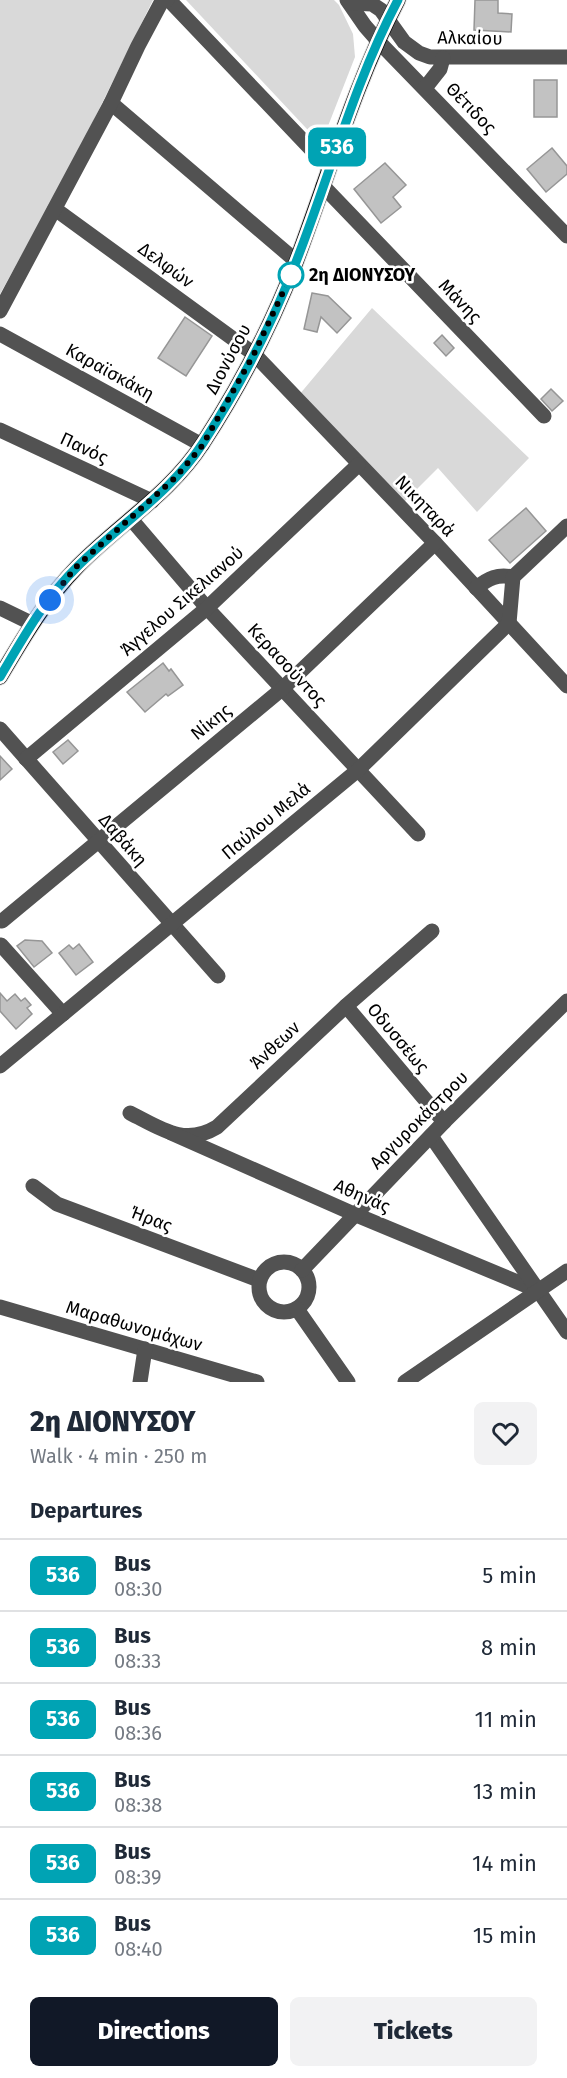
<!DOCTYPE html>
<meta charset="utf-8">
<style>
body{margin:0;font-family:"Fira Sans",sans-serif;background:#f2f2f3;color:#1f2937;height:100vh;display:flex;flex-direction:column;font-size:22px;white-space:nowrap}
*{box-sizing:border-box;margin:0}
p{font-size:20px;color:#747a83}
.icon{flex:none;width:33px;height:33px;fill:none;stroke:currentColor;stroke-width:2;stroke-linecap:round;stroke-linejoin:round}
.map{position:relative;height:1382px;overflow:hidden}
.details{display:flex;flex-direction:column;background:#fff;flex:1}
.details>*{flex:none}
.badge{padding:0 12px;border-radius:9px;font-size:21px;line-height:39px}
.you{position:absolute;width:30px;height:30px;margin:-15px;border:4px solid #fff;border-radius:50%;background:#1a73e8;box-shadow:0 0 0 9px #1a73e833}
.map>.badge{position:absolute;translate:-50% -50%;box-shadow:0 0 0 3px #fff}
h2{padding:0 30px;font-size:22px;line-height:54px}
.round{display:grid;place-items:center;flex:none;width:63px;height:63px;border-radius:9px;background:#f2f2f3}
.head{display:flex;align-items:center;justify-content:space-between;height:102px;padding:0 30px}
h1{font-size:28px;font-weight:800;line-height:45px}
.action{display:flex;gap:12px;margin-top:auto;padding:12px 30px}
.action a{flex:1;height:69px;border-radius:9px;background:#111827;color:#fff;font-size:24px;font-weight:800;line-height:69px;text-align:center}
.action a+a{background:#f2f2f3;color:#1f2937}
ul{padding:0;list-style:none}
li{display:flex;align-items:center;gap:18px;height:72px;padding:0 30px;border-top:2px solid #e0e1e3}
li div{flex:1}
li b{display:block;font-size:22px}
li em{font-style:normal}
li .badge{min-width:66px;font-weight:700;text-align:center}
.map>svg:first-child{display:block}
</style>
<div class="map">
<svg width="567" height="1382" viewBox="0 0 567 1382">
<rect width="100%" height="100%" fill="#fff"/>
<g fill="#d9d9d9">
<polygon points="0,0 153,0 72,164 0,294"/>
<polygon points="186,0 334,0 339,5 353,34 355,57 321,144"/>
<polygon points="372,308 529,458 477,512 438,468 404,502 299,395"/>
</g>
<g fill="#c2c2c2" stroke="#969696" stroke-width="1.5">
<polygon points="475,0 498,0 498,13 512,14 511,32 474,30"/>
<rect x="534" y="80" width="23" height="37"/>
<polygon points="552,148 567,166 567,174 546,192 527,169"/>
<polygon points="385,163 406,185 393,197 401,207 381,223 354,189"/>
<polygon points="312,293 328,296 351,318 337,333 321,317 317,332 304,329"/>
<polygon points="185,317 212,336 186,376 158,358"/>
<polygon points="442,335 454,348 446,356 434,343"/>
<polygon points="551,389 563,401 552,411 541,399"/>
<polygon points="526,508 546,531 510,563 489,540"/>
<polygon points="163,663 169,671 171,669 183,685 168,696 166,694 145,712 127,692"/>
<polygon points="68,740 78,751 63,764 53,752"/>
<polygon points="0,756 12,769 0,780"/>
<polygon points="25,940 42,941 52,953 34,967 17,946"/>
<polygon points="79,944 93,962 76,975 59,953 69,945 73,949"/>
<polygon points="0,993 7,1001 15,994 21,1001 25,998 31,1005 27,1008 32,1014 16,1029 0,1011"/>
</g>
<g fill="none" stroke-linecap="round" stroke-linejoin="round">
<defs>
<path id="major" d="M0 677C23 638 46 599 78 566 119 524 171 493 203 443 240 386 272 324 296 262 329 174 355 83 398 0"/>
</defs>
<use href="#major" stroke="#dbdbdb" stroke-width="17"/>
<g stroke="#525252" stroke-width="15">
<polyline points="169,0 329,168"/>
<polyline points="347,0 365,26 379,42 567,236"/>
<polyline points="350,3 372,4 381,10 404,42 419,53 430,57 567,57"/>
<polyline points="425,88 440,69 443,58"/>
<polyline points="111,103 296,261"/>
<polyline points="323,186 544,416"/>
<polyline points="55,209 254,354 435,543 567,686"/>
<polyline points="0,311 111,103 138,46 162,1 167,0"/>
<polyline points="0,334 202,445"/>
<polyline points="0,430 152,501"/>
<polyline points="131,519 207,608 418,834"/>
<path d="M476 588C489 578 497 574 513 577"/>
<polyline points="0,608 31,623"/>
<polyline points="0,729 218,976"/>
<polyline points="26,759 207,608 358,465"/>
<polyline points="2,921 282,689 435,543"/>
<polyline points="1,945 63,1014"/>
<polyline points="346,1006 444,1122"/>
<polyline points="0,1066 358,770 509,623 513,577 567,526"/>
<path d="M130 1113C160 1128 184 1147 217 1127L346 1006 432 931"/>
<polyline points="171,1133 354,1214 539,1291"/>
<polyline points="431,1136 567,1332"/>
<polyline points="33,1186 57,1204 259,1280"/>
<circle cx="284" cy="1287" r="25"/>
<polyline points="302,1270 444,1122 567,1001"/>
<polyline points="0,1307 257,1382"/>
<polyline points="297,1309 348,1382"/>
<polyline points="140,1382 145,1349"/>
<polyline points="405,1382 567,1271"/>
</g>
<use href="#major" stroke="#000" stroke-width="15"/>
</g>
<g fill="none" stroke-linecap="round" stroke-linejoin="round">
<defs>
<path id="line" d="M0 677C23 638 45 598 78 566 119 525 171 493 203 443 240 386 272 324 296 262 330 175 354 83 398 0"/>
</defs>
<use href="#line" stroke="#fff" stroke-width="14"/>
<use href="#line" stroke="#00a3b4" stroke-width="9"/>
<polyline stroke="#000" stroke-width="6" stroke-dasharray="0 10.8" points="50,600 76,567 176,477 202,446 254,354 291,275"/>
</g>
<circle fill="#fff" stroke="#00a3b4" stroke-width="3" cx="291" cy="275" r="12"/>
<g text-anchor="middle" dominant-baseline="central" stroke-width="5" stroke-linejoin="round" paint-order="stroke">
<g font-size="18" fill="#000" stroke="#fff">
<text transform="translate(470 38) rotate(1)">Αλκαίου</text>
<text transform="translate(471 108) rotate(46)">Θέτιδος</text>
<text transform="translate(166 265) rotate(36)">Δελφών</text>
<text transform="translate(460 301) rotate(46)">Μάνης</text>
<text transform="translate(228 359) rotate(-62)">Διονύσου</text>
<text transform="translate(110 372) rotate(29)">Καραϊσκάκη</text>
<text transform="translate(84 448) rotate(25)">Πανός</text>
<text transform="translate(425 506) rotate(46)">Νικηταρά</text>
<text transform="translate(182 601) rotate(-41)">Άγγελου Σικελιανού</text>
<text transform="translate(287 665) rotate(47)">Κερασούντος</text>
<text transform="translate(211 722) rotate(-39)">Νίκης</text>
<text transform="translate(266 821) rotate(-40)">Παύλου Μελά</text>
<text transform="translate(123 840) rotate(49)">Δαβάκη</text>
<text transform="translate(398 1038) rotate(50)">Οδυσσέως</text>
<text transform="translate(275 1045) rotate(-43)">Άνθεων</text>
<text transform="translate(419 1120) rotate(-45)">Αργυροκάστρου</text>
<text transform="translate(362 1196) rotate(23)">Αθηνάς</text>
<text transform="translate(151 1219) rotate(21)">Ήρας</text>
<text transform="translate(134 1326) rotate(16)">Μαραθωνομάχων</text>
</g>
<g font-size="18" font-weight="bold" fill="#000" stroke="#fff" text-anchor="start">
<text x="309" y="275">2η ΔΙΟΝΥΣΟΥ</text>
</g>
</g>
</svg>
<div class="you" style="left:50px;top:600px"></div>
<b class="badge" style="left:337px;top:147px;background:#00a3b4;color:#fff">536</b>
</div>
<section class="details">
<div class="head"><div><h1>2η ΔΙΟΝΥΣΟΥ</h1><p>Walk · 4 min · 250 m</p></div><a class="round"><svg class="icon" aria-label="heart" viewBox="0 0 24 24"><path d="M12 20l-8-8c-3-5 5-10 8-4 3-6 11-1 8 4z"/></svg></a></div>
<h2>Departures</h2>
<ul>
<li><span class="badge" style="background:#00a3b4;color:#fff">536</span><div><b>Bus</b><p>08:30</p></div><em>5 min</em></li>
<li><span class="badge" style="background:#00a3b4;color:#fff">536</span><div><b>Bus</b><p>08:33</p></div><em>8 min</em></li>
<li><span class="badge" style="background:#00a3b4;color:#fff">536</span><div><b>Bus</b><p>08:36</p></div><em>11 min</em></li>
<li><span class="badge" style="background:#00a3b4;color:#fff">536</span><div><b>Bus</b><p>08:38</p></div><em>13 min</em></li>
<li><span class="badge" style="background:#00a3b4;color:#fff">536</span><div><b>Bus</b><p>08:39</p></div><em>14 min</em></li>
<li><span class="badge" style="background:#00a3b4;color:#fff">536</span><div><b>Bus</b><p>08:40</p></div><em>15 min</em></li>
</ul>
<div class="action"><a>Directions</a><a>Tickets</a></div>
</section>
